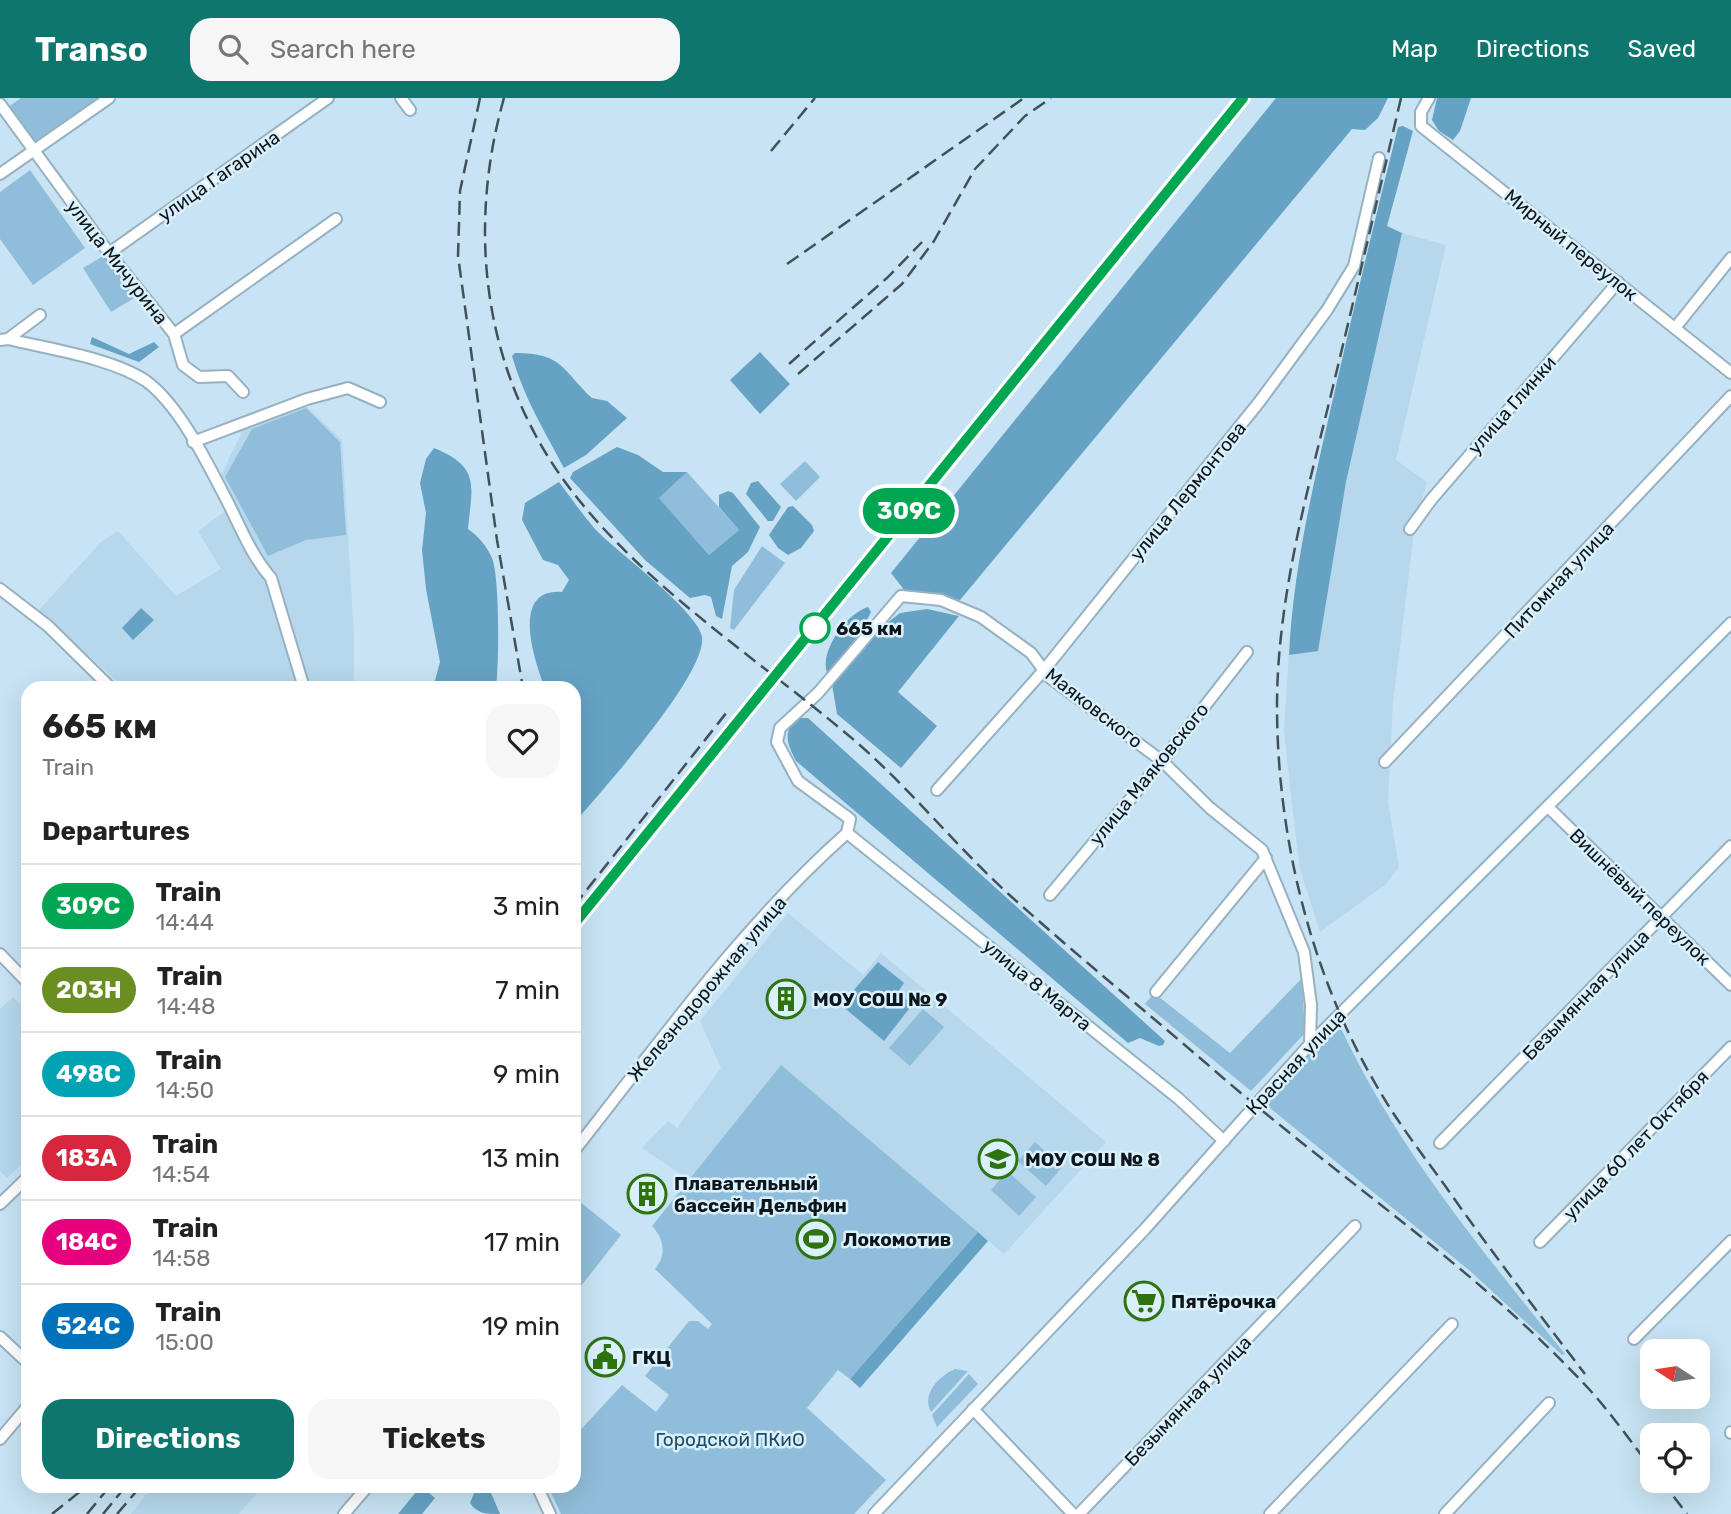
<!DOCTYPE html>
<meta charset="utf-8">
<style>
body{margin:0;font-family:Rubik,sans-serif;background:#f6f6f6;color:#222;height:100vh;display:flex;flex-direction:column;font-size:26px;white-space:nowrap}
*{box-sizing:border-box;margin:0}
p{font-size:23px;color:#767676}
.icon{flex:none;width:38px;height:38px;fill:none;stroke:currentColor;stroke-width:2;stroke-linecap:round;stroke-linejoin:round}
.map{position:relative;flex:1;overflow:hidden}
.drawer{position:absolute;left:21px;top:583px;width:560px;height:812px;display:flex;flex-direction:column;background:#fff;border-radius:21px;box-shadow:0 7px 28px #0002}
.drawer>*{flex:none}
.badge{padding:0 14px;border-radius:23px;font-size:24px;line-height:46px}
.needle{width:46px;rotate:282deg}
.tools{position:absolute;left:1640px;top:1241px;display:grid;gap:14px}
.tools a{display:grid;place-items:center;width:70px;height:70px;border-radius:14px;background:#fff;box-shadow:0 7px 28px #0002;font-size:35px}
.map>.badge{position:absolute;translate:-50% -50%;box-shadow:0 0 0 4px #fff}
h2{padding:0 21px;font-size:26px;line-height:63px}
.round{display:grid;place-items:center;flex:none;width:74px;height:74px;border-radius:21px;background:#f6f6f6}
.headline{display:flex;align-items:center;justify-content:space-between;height:119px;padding:0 21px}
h1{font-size:33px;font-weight:700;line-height:52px}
.cta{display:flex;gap:14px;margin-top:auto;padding:14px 21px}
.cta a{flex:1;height:80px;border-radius:21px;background:#0f766e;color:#fff;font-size:28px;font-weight:700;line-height:80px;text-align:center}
.cta a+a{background:#f6f6f6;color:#222}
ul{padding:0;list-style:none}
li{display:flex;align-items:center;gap:21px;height:84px;padding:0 21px;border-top:2px solid #e0e0e0}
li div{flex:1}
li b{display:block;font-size:26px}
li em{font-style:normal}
li .badge{min-width:77px;font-weight:700;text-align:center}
header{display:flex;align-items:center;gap:42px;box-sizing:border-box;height:98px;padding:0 35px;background:#0f766e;color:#fff}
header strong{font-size:33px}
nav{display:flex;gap:38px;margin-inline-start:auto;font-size:24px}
.search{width:490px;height:63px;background:#f6f6f6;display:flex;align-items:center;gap:18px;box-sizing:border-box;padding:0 24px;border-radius:21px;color:#767676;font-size:26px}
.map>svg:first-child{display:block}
</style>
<header>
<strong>Transo</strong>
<div class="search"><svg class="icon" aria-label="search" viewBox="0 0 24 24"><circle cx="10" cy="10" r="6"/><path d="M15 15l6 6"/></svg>Search here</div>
<nav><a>Map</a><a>Directions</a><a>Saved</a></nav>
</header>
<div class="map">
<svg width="1731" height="1416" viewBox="0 0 1731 1416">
<rect width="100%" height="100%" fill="#c8e3f4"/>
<g fill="#b6d7ec">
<polygon points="1402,135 1446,147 1396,362 1427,384 1415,426 1393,605 1388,704 1399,769 1386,786 1320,834 1300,771 1291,698 1284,631 1289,557 1318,552 1346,384"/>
<polygon points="306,308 342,342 354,537 354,590 124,590 39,512 102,443 118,433 176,498 221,471 198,433 235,406 220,379 243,332"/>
<polygon points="788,815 863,877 881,855 1106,1044 1004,1156 781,968 689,1082 642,1050 668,1023 677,1030 721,970 700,923"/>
<polygon points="13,899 28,914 28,1060 7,1080 0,1073 0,911"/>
<polygon points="153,1388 263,1388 239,1416 131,1416"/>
</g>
<g fill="#90beda">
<polygon points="21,0 109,0 33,52 4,12"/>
<polygon points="30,72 85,150 33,187 0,141 0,94"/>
<polygon points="103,158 136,199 111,214 83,170"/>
<polygon points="306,310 340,344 346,437 306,442 268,458 225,379 252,331"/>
<polygon points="805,363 820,379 796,403 780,386"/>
<polygon points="687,374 739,432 709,457 659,400"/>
<polygon points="762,448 785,465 734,532 730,530 734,492"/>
<polygon points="1302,880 1305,935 1251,993 1145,906 1154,895 1230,955"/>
<polygon points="923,911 944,929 910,968 889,950"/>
<path d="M1339 926C1395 1048 1482 1152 1565 1256L1562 1257 1470 1173 1264 1005Z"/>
<path d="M781 967 978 1134 850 1281 838 1272 807 1310 886 1382 854 1416H561L548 1388H574V1339L622 1287 656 1314 669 1297 645 1278 689 1223H698L708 1231 712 1226 655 1171C667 1157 664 1141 652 1128Z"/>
<polygon points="1035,1044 1062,1069 1046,1088 1018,1063"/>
<polygon points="1007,1073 1036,1099 1019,1118 991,1092"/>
<polygon points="574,1099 621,1137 574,1197"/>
<path d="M955 1271 968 1273 931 1314C921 1296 939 1278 955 1271Z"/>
<polygon points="969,1276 978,1286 937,1329 932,1317"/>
</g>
<g fill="#66a2c4">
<polygon points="1276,0 1388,0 1378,20 1365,32 1352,31 960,502 905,493 891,475"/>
<polygon points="1437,0 1471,0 1460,33 1453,42 1439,33 1432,22"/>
<path d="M1403 28 1413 33 1387 128 1402 135 1346 384 1318 553 1289 557C1293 472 1313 388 1332 305 1353 213 1375 121 1398 29Z"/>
<polygon points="92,239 129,256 154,244 159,249 139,264 90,246"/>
<polygon points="760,254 790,286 760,316 730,282"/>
<path d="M515 255C563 255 562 272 592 300L607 303 627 320 586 357 564 370C543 330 525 302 512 258Z"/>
<polygon points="617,349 638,357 663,374 687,374 659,400 709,457 739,432 719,409 719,397 728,393 733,395 760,429 748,454 732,468 722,521 716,518 711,499 705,497 690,500 645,462 570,380 573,374"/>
<path d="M434 350C481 369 472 388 468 431 479 439 486 447 492 460 500 481 499 565 496 590H433L440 564 426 491 422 452 426 415 420 385 426 361Z"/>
<polygon points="758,383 781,409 773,423 768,423 746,396 751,385"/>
<path d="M559 384C571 400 582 416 595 431 616 453 699 514 702 539 707 576 601 694 574 725V590H545C534 562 510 490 562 494L569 482 558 467 543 462 522 422 525 405Z"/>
<polygon points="793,408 812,427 814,433 801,450 788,457 778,450 769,437 788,409"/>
<path d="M868 509 871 514 858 540 827 575C819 553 847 515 868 509Z"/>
<polygon points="141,510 154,522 133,542 122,530"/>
<polygon points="927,511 959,518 898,594 937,628 901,670 837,616 832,586 874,535 900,515"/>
<path d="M798 620H808L1165 943 1163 947 1159 948 1140 940 1128 945 796 663C787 645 782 634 798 620Z"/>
<polygon points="878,864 904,885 898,894 912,907 884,943 841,907"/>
<polygon points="978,1134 988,1143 860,1290 850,1281"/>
<polygon points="421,1388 435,1400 422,1416 398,1416"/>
<path d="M477 1388H488L500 1416C487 1416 477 1416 470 1405Z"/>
</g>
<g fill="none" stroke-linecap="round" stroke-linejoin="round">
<defs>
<g id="minor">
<polyline points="401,0 410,12"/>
<polyline points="1429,0 1421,14 1421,28 1731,275"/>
<polyline points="0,6 109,155 174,236 183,267 199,279 228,278 243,294"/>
<polyline points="0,76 109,0"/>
<polyline points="109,155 328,0"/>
<polyline points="1675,230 1731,160"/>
<polyline points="174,236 336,121"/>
<polyline points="8,241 40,217"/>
<path d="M0 242 8 241C48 251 112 260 146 283 178 306 206 362 224 397 239 425 250 456 271 480L304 590"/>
<polyline points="193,344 307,301 348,290 380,304"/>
<polyline points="1410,431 1431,402 1618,184"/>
<polyline points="0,491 48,528 111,590"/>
<polyline points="1385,664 1731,298"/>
<polyline points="937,692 1044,572 1260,303 1327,212 1354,168 1379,60"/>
<polyline points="1549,710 1731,887"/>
<polyline points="847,735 850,721 798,683 777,644 780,630 818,595 901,498 941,502 981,519 1031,555 1049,579 1162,663 1210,710 1262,752 1304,854 1311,907 1310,946"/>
<polyline points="847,735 1179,1001 1224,1043"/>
<polyline points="1050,797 1162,663 1247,554"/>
<polyline points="0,856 28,885"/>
<polyline points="1156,894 1266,760"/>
<polyline points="1440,1045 1731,748"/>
<path d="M574 1053C660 944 743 827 847 735"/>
<polyline points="0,1106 28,1079"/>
<polyline points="1540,1144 1731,949"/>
<polyline points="0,1239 28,1265"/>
<polyline points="1634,1241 1731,1143"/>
<polyline points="973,1311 1073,1416"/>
<polyline points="1731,1335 1731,1334"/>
<polyline points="0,1341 28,1308"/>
<polyline points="537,1388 550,1416"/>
<polyline points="344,1416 368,1388"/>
<polyline points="874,1416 1145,1131 1310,946 1731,525"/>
<polyline points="1079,1416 1355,1128"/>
<polyline points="1270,1416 1452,1226"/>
<polyline points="1445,1416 1549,1305"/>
</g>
</defs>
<use href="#minor" stroke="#97b1c1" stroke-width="14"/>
<use href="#minor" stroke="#fff" stroke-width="10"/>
<g stroke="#425159" stroke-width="2.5" stroke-dasharray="14 7" stroke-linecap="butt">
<polyline points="480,0 460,93 458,158 497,442 523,590"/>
<path d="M504 0C472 113 479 233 536 338 603 463 747 551 854 642 911 691 958 751 1014 801 1082 862 1153 919 1222 979 1343 1083 1479 1173 1588 1290 1611 1315 1631 1344 1652 1371"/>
<path d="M1401 0C1377 103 1353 206 1328 309 1304 406 1277 507 1277 608 1277 737 1310 874 1375 985 1394 1019 1418 1051 1441 1082 1487 1148 1536 1212 1585 1276"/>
<polyline points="771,53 815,0"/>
<polyline points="787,166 1024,0"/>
<polyline points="789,266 888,179 922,144"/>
<polyline points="798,276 902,186 934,143 975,71 1025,18 1051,0"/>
<polyline points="574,808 727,614"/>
<polyline points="574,834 1250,0"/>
<polyline points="1661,1382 1687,1416"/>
<polyline points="52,1416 87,1388"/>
<polyline points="87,1416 110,1388"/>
<polyline points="103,1416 126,1388"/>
<polyline points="117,1416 141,1388"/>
</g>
</g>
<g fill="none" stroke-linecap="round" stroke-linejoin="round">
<defs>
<polyline id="line" points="574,826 1243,0"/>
</defs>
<use href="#line" stroke="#fff" stroke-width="16"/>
<use href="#line" stroke="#00a651" stroke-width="10"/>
</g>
<defs>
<symbol id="building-ring" viewBox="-11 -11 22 22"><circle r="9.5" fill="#daf0fd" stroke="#2f7311" stroke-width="1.5"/><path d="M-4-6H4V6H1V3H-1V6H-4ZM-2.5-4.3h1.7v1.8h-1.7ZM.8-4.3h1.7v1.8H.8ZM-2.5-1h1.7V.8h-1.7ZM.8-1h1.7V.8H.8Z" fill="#2f7311"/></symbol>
<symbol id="school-ring" viewBox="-11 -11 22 22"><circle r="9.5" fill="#daf0fd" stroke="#2f7311" stroke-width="1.5"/><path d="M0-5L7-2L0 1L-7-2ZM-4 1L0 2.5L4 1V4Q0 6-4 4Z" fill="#2f7311"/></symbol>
<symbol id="stadium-ring" viewBox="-11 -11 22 22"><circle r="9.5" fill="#daf0fd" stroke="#2f7311" stroke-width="1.5"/><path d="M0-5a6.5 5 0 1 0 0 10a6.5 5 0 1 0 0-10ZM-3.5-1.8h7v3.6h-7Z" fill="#2f7311"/></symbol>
<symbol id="supermarket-ring" viewBox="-11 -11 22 22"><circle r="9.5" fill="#daf0fd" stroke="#2f7311" stroke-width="1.5"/><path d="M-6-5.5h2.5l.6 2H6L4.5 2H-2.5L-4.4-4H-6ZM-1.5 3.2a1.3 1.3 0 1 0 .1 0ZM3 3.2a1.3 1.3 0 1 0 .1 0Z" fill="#2f7311"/></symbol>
<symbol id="civic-ring" viewBox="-11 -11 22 22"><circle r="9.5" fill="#daf0fd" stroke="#2f7311" stroke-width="1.5"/><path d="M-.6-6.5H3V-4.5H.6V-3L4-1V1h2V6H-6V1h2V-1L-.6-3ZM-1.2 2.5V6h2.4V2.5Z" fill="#2f7311"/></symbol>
</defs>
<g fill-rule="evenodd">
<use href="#building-ring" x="764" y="879" width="44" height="44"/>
<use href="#school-ring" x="976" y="1039" width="44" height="44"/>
<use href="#building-ring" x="625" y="1074" width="44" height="44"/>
<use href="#stadium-ring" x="794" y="1119" width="44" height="44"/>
<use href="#supermarket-ring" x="1122" y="1181" width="44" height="44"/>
<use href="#civic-ring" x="583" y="1237" width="44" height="44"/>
</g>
<circle fill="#fff" stroke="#00a651" stroke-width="3.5" cx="815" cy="530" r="14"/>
<g text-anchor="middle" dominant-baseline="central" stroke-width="5" stroke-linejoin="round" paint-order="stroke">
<g font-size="19" fill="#0c161b" stroke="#daf0fd">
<text transform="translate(219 78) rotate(-35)">улица Гагарина</text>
<text transform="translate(1571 147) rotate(39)">Мирный переулок</text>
<text transform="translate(117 164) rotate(52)">улица Мичурина</text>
<text transform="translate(1512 307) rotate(-49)">улица Глинки</text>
<text transform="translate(1188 393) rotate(-51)">улица Лермонтова</text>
<text transform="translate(1559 482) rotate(-47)">Питомная улица</text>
<text transform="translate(1094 610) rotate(38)">Маяковского</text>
<text transform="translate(1149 676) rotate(-51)">улица Маяковского</text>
<text transform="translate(1640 799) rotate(44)">Вишнёвый переулок</text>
<text transform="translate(1037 887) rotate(39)">улица 8 Марта</text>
<text transform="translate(707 891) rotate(-50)">Железнодорожная улица</text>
<text transform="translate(1586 897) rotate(-46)">Безымянная улица</text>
<text transform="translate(1296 964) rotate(-47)">Красная улица</text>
<text transform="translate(1636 1047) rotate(-46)">улица 60 лет Октября</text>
<text transform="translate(1188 1303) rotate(-46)">Безымянная улица</text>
</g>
<g font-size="19" font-weight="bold" fill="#0c161b" stroke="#daf0fd" text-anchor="start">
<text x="836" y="530">665 км</text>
</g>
<g font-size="19" font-weight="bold" fill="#0c161b" stroke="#daf0fd" text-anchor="start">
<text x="813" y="901">МОУ СОШ № 9</text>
<text x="1025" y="1061">МОУ СОШ № 8</text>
<text x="674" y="1085">Плавательный<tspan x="674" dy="22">бассейн Дельфин</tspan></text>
<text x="843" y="1141">Локомотив</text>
<text x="1171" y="1203">Пятёрочка</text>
<text x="632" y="1259">ГКЦ</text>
</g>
<g font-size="19" fill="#1d4d66" stroke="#daf0fd">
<text x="730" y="1341">Городской ПКиО</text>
</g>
</g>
</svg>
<div class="tools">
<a><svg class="needle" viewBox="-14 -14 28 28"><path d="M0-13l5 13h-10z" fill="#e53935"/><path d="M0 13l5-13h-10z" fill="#767676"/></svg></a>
<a><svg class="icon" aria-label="locate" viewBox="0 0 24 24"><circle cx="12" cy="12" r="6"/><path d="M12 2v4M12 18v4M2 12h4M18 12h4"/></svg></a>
</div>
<b class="badge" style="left:909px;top:413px;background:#00a651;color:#fff">309С</b>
<section class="drawer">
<div class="headline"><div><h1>665 км</h1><p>Train</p></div><a class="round"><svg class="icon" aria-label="heart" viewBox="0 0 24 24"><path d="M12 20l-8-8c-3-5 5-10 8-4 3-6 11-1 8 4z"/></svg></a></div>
<h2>Departures</h2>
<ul>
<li><span class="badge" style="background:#00a651;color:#fff">309С</span><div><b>Train</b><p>14:44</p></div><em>3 min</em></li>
<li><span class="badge" style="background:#6b8e23;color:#fff">203Н</span><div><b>Train</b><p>14:48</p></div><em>7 min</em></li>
<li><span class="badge" style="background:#00a3b4;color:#fff">498С</span><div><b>Train</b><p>14:50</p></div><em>9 min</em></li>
<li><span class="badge" style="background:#d7263d;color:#fff">183А</span><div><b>Train</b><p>14:54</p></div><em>13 min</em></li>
<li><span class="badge" style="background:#e6007e;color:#fff">184С</span><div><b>Train</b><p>14:58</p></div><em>17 min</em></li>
<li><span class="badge" style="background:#0072bc;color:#fff">524С</span><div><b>Train</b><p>15:00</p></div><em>19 min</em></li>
</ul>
<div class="cta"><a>Directions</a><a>Tickets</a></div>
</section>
</div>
